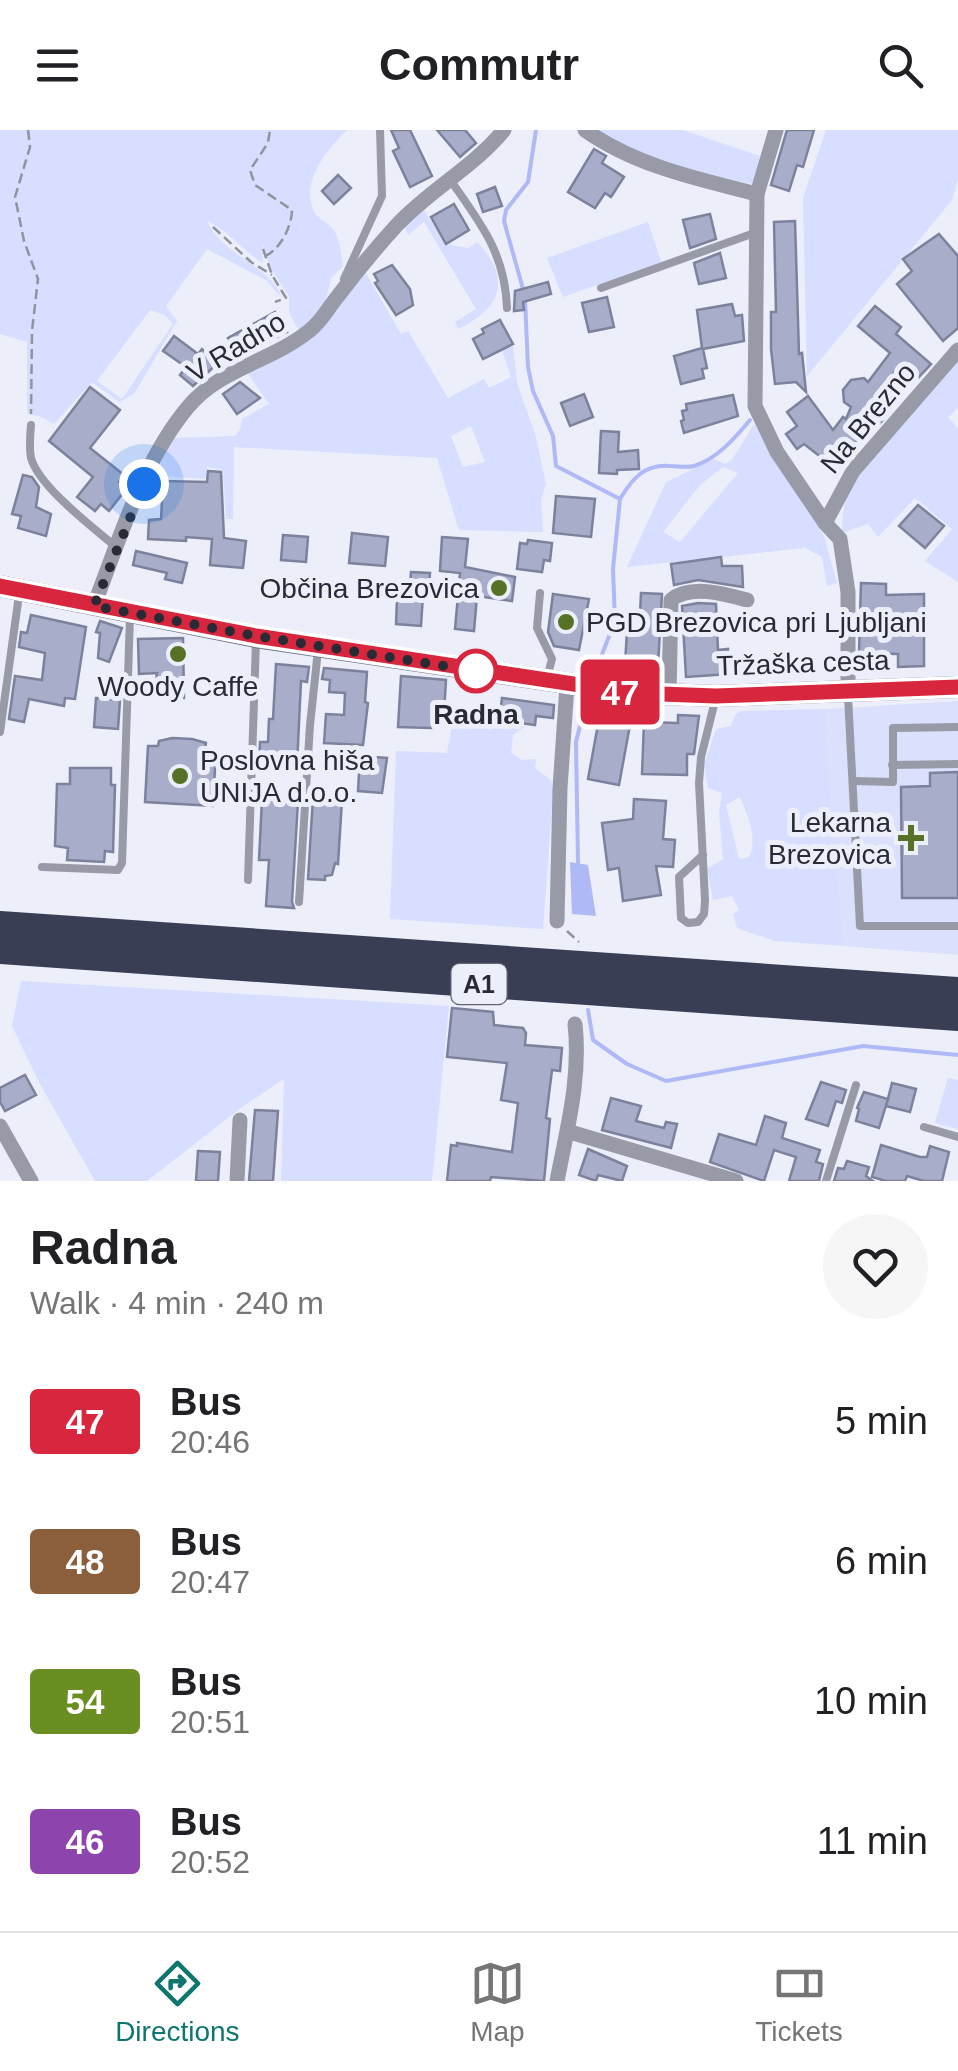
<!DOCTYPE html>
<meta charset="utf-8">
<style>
body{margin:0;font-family:Helvetica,sans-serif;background:#f6f6f6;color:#202124;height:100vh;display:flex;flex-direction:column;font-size:38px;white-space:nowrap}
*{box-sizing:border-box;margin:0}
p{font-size:32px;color:#757577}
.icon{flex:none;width:55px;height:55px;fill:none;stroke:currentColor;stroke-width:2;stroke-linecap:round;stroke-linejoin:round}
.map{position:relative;height:1051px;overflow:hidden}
.sheet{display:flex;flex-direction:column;background:#fff;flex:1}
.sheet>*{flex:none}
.badge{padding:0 20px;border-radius:8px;font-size:35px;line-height:65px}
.you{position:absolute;width:50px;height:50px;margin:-25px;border:8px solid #fff;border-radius:50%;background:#1a73e8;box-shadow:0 0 0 15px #1a73e833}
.map>.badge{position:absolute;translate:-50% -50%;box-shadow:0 0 0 5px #fff}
.round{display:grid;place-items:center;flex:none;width:105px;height:105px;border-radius:52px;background:#f6f6f6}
.overview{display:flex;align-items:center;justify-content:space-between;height:170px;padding:0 30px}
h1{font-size:48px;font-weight:800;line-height:75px}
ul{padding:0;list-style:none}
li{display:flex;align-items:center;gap:30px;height:140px;padding:0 30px}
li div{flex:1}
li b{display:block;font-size:38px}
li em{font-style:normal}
li .badge{min-width:110px;font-weight:700;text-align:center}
header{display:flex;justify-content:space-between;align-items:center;height:130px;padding:0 30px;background:#fff;font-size:45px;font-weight:800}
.menu{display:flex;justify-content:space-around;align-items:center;height:140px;border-top:2px solid #e0e0e0;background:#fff;font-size:28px;color:#757577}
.menu a{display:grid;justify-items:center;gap:5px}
.menu .active{color:#0f766e}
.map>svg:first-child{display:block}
</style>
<header><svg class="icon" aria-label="menu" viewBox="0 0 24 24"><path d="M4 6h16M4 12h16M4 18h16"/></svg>Commutr<svg class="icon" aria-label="search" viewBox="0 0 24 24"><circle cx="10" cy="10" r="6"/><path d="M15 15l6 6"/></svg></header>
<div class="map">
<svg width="958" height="1051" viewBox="0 0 958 1051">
<rect width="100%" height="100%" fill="#eceefa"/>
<polygon fill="#dbe0fd" points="958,571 958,825 845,816 831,682 826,579"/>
<g fill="#d7deff" fill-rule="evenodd">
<path d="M0 0H347C328 18 298 54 315 83 319 90 327 92 332 98 340 107 341 125 343 136L331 148 326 169 316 187 300 202 289 183V166L271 139 262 113 263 133C243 121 228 100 207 91 220 124 274 138 281 167L267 151 207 119 166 176 177 191 134 264 119 272 92 252 54 294 39 286 27 284V212L0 204ZM150 180 165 185 173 194 122 269 97 251Z"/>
<path d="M592 0H683L760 26 753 54C698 45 641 28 592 0Z"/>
<polygon points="826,0 958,0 958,49 952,70 807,246 803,68"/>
<path d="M422 77 446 114 468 118 477 112C512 149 502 178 458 199L455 192 476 179 424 92 408 105 403 94Z"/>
<polygon points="648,92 661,132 563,167 547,128"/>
<path d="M364 140 401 204 408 201 448 268 484 249 489 258 511 247 502 220 513 216 517 253 536 307 546 354 541 370 543 402 459 400 437 328 234 317 233 389H226L223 340 207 337 205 349 163 346 158 341 171 308 235 306 240 300 242 289 269 274 247 242 280 226ZM471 296 485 332 463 337 451 306Z"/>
<path d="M958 229V278L948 287 958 299V452L925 431 952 399 915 368 878 407 868 394 842 403C842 379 845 366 857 347Z"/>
<path d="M754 294 824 406 837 453 827 456 822 427 805 418 627 437 666 352 714 329 725 334 732 330ZM723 337 738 343 680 412 663 402 700 355Z"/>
<path d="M826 579 831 682 845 816 775 811 737 798 733 784 739 780 732 766 713 770 707 739 723 729 719 683 722 663 708 658 704 635 716 599 731 596 735 585 741 581ZM740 667C748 686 758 708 749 727L739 729 726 675Z"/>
<polygon points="475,589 525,596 513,605 511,623 522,630 536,629 535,638 551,650 553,661 543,799 390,789 396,621 447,623 452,596 473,594"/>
<polygon points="21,851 449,876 432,1051 281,1051 284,949 242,977 147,1051 95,1051 40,954 12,896"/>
<polygon points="948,948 958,950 958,999 935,993"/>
</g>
<polygon fill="#afb9f6" points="570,732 588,735 596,786 572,784"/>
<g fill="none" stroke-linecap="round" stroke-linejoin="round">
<g stroke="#afb9f6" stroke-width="4">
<polyline points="523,159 504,91 506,80 528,52 536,0"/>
<polyline points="525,169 528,237 533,261 553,306 556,336 620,369 613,439 615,491 592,550"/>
<path d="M620 369C632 349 644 334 670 336 678 336 686 338 694 336 717 329 735 308 750 290"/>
<polyline points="578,733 576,612 588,564"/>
<polyline points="588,880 593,910 627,934 666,951 863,916 958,925"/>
</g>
</g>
<g fill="#a8adc9" stroke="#7d829c" stroke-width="2.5">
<polygon points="391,0 410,0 432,46 410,57 393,21 399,18"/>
<polygon points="437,0 465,0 476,13 460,27"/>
<polygon points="787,0 814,0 803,37 797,35 789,61 771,55"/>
<polygon points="594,19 606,26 602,33 624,47 611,67 605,63 595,78 568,62"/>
<polygon points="338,45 351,58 334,74 322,61"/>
<polygon points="495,57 502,76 483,82 477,64"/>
<polygon points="454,74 469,100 446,114 431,87"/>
<polygon points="710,84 716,109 690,118 683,90"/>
<polygon points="795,91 799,224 802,223 806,262 796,252 775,254 771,219 771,182 776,182 774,92"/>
<polygon points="939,104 958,126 958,198 943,211 897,154 912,141 903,129"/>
<polygon points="720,123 726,148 699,154 694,133"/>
<polygon points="392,135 410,159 413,175 396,185 375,153 378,151 374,144"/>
<polygon points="548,152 551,164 523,172 524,180 514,181 515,161"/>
<polygon points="607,167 614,197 589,202 582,173"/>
<polygon points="732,174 735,186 742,185 744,211 703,219 707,238 702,239 704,248 681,254 674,226 702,218 697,180"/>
<polygon points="875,176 901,197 896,204 931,234 919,247 915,244 911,250 897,238 880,262 887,268 879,278 887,285 876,298 870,294 835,338 804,314 797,319 786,304 797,296 787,282 808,266 833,300 843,287 846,289 851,277 844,272 843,260 851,250 864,248 868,252 890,223 858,196"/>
<polygon points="275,182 287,202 239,227 228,208"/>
<polygon points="500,190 513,214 483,229 473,209 484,203 482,199"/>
<polygon points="174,206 198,224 202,219 218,233 193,256 180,245 186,237 163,221"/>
<polygon points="240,252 260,268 237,284 223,264"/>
<polygon points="90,257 120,280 90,318 124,345 119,352 127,358 109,381 101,374 95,381 77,367 93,347 49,311"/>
<polygon points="584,264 593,287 570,296 561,273"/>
<polygon points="733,265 738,286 684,303 681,291 684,290 682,281 687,280 686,274"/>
<polygon points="601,301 619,302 618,322 638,320 639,339 617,340 617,344 599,343"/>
<polygon points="208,341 221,342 224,408 246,411 243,438 210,435 212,409 186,407 186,411 148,409 149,390 161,389 163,351 207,352"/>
<polygon points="23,345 32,347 39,357 36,377 51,384 46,406 18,398 21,386 12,384"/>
<polygon points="556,366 595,369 591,407 553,403"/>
<polygon points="918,375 944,396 925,418 899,396"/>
<polygon points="352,403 388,407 385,436 349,433"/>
<polygon points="283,405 308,407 306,432 281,430"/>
<polygon points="442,407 468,409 465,437 515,447 512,471 477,466 474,501 455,499 460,443 440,441"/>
<polygon points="528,410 552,413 550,431 544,430 542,442 517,439 520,413 527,414"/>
<polygon points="136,421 187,433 182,453 165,449 167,443 133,435"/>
<polygon points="721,427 722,436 742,436 743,457 698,450 674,455 671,434"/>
<polygon points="411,442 430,443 428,466 423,465 421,496 396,494 397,469 409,469"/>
<polygon points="861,453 886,454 886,465 924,464 924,536 898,537 898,524 859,523"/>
<polygon points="641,463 662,464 658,536 625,533 627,502 639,503"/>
<polygon points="553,464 589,469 579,520 554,516 548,502"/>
<polygon points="698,473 716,474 718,520 728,519 729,544 686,547 682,476"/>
<polygon points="31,485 86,497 75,569 65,568 64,576 29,569 24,592 9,589 15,546 42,550 45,523 19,517 21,502 27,503"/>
<polygon points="100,491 122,498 109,532 98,528 100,503 96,502"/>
<polygon points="183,508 184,568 161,566 162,558 155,558 157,543 139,544 138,509"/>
<polygon points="276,534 309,537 307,552 301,551 297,636 259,634 260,612 268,612 269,589 273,589"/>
<polygon points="324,538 367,542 365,572 368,573 363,615 324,613 326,584 344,585 345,563 329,562 330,550 322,549"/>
<polygon points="401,546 446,550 444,583 432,582 431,598 398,597"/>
<polygon points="96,568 120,570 118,599 94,597"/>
<polygon points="502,568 554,575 553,588 536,586 535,595 499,590"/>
<polygon points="678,585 699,586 694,624 687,624 687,645 642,644 644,592 678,593"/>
<polygon points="599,589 630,595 619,655 588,649"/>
<polygon points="172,608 192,609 206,613 205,619 216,620 213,676 145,672 148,616 158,616 159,611"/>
<polygon points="360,626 387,628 382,663 358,661"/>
<polygon points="70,638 111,638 111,655 115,655 113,722 105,721 104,732 67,730 68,718 55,716 57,654 70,654"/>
<polygon points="958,642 958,768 902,768 901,657 930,656 930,643"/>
<polygon points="325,667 342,670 338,734 335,733 332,745 325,746 325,750 308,749 313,668"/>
<polygon points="262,669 298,671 292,772 294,778 266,776 269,730 259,730"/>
<polygon points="634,669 666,671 663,709 675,710 673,737 656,736 661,765 623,771 619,738 608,740 602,693 633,689"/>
<polygon points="452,878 493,882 494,895 523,898 526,903 525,915 562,918 560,941 552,940 546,988 550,989 544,1051 491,1047 490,1051 447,1051 451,1015 457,1016 457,1013 512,1022 518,973 501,970 507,933 447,927"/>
<polygon points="25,945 36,965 5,981 0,972 0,958"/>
<polygon points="821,952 846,960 842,973 836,971 828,996 806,989"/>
<polygon points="892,953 916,959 910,982 886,976"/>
<polygon points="864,962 888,969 879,998 856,991 859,979 857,978"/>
<polygon points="611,968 641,976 636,991 664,998 666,992 677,994 671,1018 602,1000"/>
<polygon points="255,980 278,981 273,1051 249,1051"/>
<polygon points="765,986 786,993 782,1008 820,1020 816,1032 823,1034 819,1051 789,1051 796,1027 774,1020 764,1051 710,1032 719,1004 756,1015"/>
<polygon points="881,1015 920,1027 927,1027 930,1016 949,1022 942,1051 924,1051 907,1046 905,1051 886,1051 872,1047"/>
<polygon points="588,1019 627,1036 622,1051 598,1045 596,1051 579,1045"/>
<polygon points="198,1021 220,1022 218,1051 196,1051"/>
<polygon points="847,1031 869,1037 866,1046 873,1051 834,1051 838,1038 844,1039"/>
</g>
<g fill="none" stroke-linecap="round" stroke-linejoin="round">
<g stroke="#91939e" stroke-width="2.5" stroke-dasharray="10 5" stroke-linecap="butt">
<polyline points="28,0 30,17 15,67 24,111 38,149 32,201 31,284"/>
<polyline points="213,97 251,132 272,145"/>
<polyline points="263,119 272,145 286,168 275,172"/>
<path d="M265 126C280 120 292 96 292 80L255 55 250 40 268 13 270 0"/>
<polyline points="567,801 579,812"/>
</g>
<g stroke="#989ba7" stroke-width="8">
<path d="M451 51C481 94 505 123 507 178"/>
<polyline points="344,149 382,66 380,0"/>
<polyline points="601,158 757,102"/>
<path d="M31 295C30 306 29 318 31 328 39 357 94 398 116 417"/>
<polyline points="540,463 537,498 552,529 547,548"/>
<polyline points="848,566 860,796 958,796"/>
<polyline points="0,602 19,465"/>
<polyline points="892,635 958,634"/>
<polyline points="853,651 893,652 893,598 958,597"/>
<polyline points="703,725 679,747 681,788 688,793 698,792 704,784 705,770 699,653 701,627 715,571"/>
<polyline points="42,737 118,740 122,733 130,486"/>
<polyline points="248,750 256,511"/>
<polyline points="299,772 310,595 318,520"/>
<polyline points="924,997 958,1007"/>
<polyline points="826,1051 856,955"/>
</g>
<g stroke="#989ba7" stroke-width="15">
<path d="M585 0C636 36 698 49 757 64"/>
<polyline points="776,0 757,64 755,276 777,322 825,393 840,409 848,462 848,561"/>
<polyline points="825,393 853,341 958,220"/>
<path d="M94 475C120 409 142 332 188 277 219 239 272 231 309 201 322 191 328 178 338 166 356 142 376 118 396 96 429 60 473 38 504 0"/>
<path d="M669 565 671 470C691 454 725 464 747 470"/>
<polyline points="557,791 560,658 567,555"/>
<polyline points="0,996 31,1051"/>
<polyline points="570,1002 736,1051"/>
<polyline points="237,1051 240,990"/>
<path d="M557 1051C567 999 581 948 575 894"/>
</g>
<polyline stroke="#6f7384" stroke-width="22" points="0,456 256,507 633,563 717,566 958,557"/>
<g stroke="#3a3e55" stroke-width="28">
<polyline points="0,795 958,861"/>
<polyline points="0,820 958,887"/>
</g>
</g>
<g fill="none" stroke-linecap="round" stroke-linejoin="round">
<defs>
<polyline id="line" points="0,456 256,506 633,563 716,566 958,557"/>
</defs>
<use href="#line" stroke="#fff" stroke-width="22"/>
<use href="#line" stroke="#d7263d" stroke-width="15"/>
<polyline stroke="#282a34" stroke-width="10" stroke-dasharray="0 18" points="144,354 94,476 256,506 476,541"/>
</g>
<g fill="#577226" stroke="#eceefa" stroke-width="4">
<circle cx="499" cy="458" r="10"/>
<circle cx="566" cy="492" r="10"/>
<circle cx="178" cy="524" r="10"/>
<circle cx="180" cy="646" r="10"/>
<path d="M906 693h10v10h10v10h-10v10h-10v-10h-10v-10h10z"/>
</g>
<circle fill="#fff" stroke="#d7263d" stroke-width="5" cx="476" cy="541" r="20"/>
<g text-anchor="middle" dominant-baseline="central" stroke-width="10" stroke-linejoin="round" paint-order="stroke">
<rect fill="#eceefa" stroke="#63656f" stroke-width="2.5" x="451.5" y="834" width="55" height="40" rx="8"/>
<g font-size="25" font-weight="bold" fill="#282a34">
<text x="479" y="854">A1</text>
</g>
<g font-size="28" fill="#282a34" stroke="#eceefa">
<text transform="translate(236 217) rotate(-31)">V Radno</text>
<text transform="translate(868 288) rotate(-51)">Na Brezno</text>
<text transform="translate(803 533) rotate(-2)">Tržaška cesta</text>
</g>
<g font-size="28" fill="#282a34" stroke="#eceefa" text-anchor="end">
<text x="479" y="458">Občina Brezovica</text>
<text x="586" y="492" text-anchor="start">PGD Brezovica pri Ljubljani</text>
<text x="178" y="556" text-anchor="middle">Woody Caffe</text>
<text x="200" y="630" text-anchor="start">Poslovna hiša<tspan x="200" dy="32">UNIJA d.o.o.</tspan></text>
<text x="891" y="692">Lekarna<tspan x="891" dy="32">Brezovica</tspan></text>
</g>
<g font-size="28" font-weight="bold" fill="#282a34" stroke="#eceefa">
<text x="476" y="584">Radna</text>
</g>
</g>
</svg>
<div class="you" style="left:144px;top:354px"></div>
<b class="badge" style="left:620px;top:562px;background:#d7263d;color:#fff">47</b>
</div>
<section class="sheet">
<div class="overview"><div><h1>Radna</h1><p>Walk · 4 min · 240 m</p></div><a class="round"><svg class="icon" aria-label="heart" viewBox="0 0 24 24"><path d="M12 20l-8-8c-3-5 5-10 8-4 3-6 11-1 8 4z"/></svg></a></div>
<ul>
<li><span class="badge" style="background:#d7263d;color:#fff">47</span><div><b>Bus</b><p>20:46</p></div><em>5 min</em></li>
<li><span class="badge" style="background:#8b5e3c;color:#fff">48</span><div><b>Bus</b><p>20:47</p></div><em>6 min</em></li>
<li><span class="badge" style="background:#6b8e23;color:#fff">54</span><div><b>Bus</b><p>20:51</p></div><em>10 min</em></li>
<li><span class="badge" style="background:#8e44ad;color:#fff">46</span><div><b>Bus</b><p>20:52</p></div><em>11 min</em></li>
</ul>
</section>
<nav class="menu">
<a class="active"><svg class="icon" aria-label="directions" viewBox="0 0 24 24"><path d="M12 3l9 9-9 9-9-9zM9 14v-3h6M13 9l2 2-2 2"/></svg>Directions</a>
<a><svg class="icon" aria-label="map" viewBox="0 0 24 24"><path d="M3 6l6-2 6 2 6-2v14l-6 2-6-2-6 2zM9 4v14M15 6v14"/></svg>Map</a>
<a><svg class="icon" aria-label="tickets" viewBox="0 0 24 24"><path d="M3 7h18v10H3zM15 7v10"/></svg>Tickets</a>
</nav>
